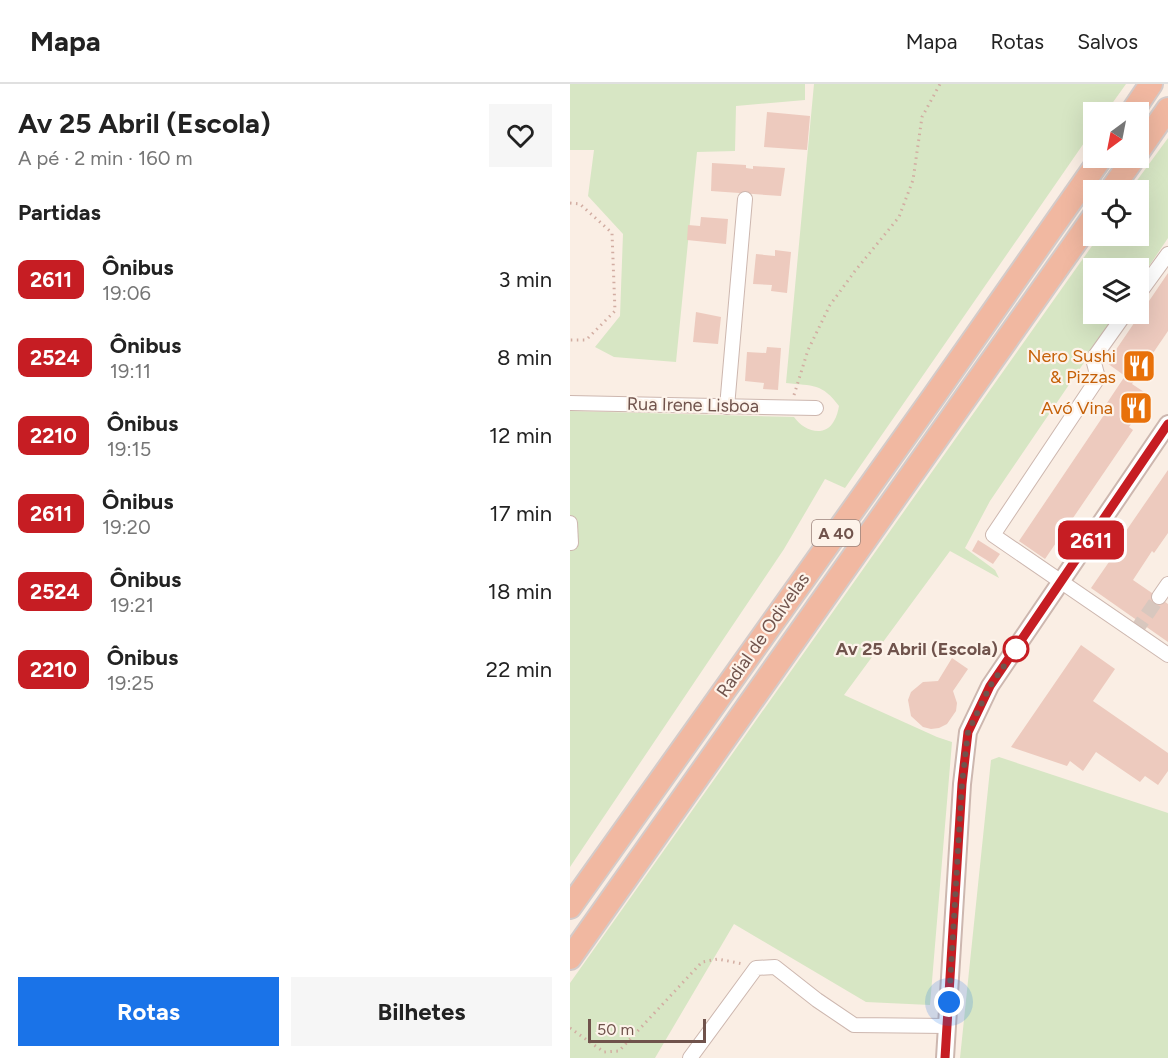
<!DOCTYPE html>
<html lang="pt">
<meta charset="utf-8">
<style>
body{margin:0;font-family:Figtree,sans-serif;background:#f6f6f6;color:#222;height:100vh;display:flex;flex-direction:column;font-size:22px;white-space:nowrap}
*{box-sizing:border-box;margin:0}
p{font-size:20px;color:#767676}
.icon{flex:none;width:33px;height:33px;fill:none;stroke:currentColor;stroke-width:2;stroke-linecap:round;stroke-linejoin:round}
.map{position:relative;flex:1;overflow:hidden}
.panel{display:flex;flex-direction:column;background:#fff;width:570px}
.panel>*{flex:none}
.badge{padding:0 12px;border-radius:9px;font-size:21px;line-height:39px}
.needle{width:39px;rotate:212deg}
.tools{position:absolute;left:513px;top:18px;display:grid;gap:12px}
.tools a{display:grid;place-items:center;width:66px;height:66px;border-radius:0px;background:#fff;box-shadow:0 6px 24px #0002;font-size:30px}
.scale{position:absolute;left:18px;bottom:15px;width:118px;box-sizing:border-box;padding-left:6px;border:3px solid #70534c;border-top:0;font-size:16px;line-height:21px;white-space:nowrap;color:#70534c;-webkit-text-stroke:4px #fdf3ea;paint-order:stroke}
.you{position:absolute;width:30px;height:30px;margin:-15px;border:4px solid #fff;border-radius:50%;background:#1a73e8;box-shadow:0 0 0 9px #1a73e833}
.map>.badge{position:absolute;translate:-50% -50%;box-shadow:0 0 0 3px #fff}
h2{padding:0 18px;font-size:22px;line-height:54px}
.round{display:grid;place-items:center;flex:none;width:63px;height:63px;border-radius:0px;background:#f6f6f6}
.head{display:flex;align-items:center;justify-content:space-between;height:102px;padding:0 18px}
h1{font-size:28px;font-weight:700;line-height:45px}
.primary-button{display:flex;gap:12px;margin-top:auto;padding:12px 18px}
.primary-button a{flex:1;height:69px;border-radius:0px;background:#1a73e8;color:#fff;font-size:24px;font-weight:700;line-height:69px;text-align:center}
.primary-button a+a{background:#f6f6f6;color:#222}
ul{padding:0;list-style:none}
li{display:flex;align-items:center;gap:18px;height:78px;padding:0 18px}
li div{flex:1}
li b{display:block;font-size:22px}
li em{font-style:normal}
li .badge{min-width:66px;font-weight:700;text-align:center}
header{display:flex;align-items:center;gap:36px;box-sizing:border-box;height:84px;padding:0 30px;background:#fff;border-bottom:2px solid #e0e0e0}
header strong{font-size:28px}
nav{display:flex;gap:33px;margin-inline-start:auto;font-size:21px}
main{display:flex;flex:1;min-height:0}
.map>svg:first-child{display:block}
</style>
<header>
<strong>Mapa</strong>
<nav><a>Mapa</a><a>Rotas</a><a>Salvos</a></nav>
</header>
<main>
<section class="panel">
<div class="head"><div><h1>Av 25 Abril (Escola)</h1><p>A pé · 2 min · 160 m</p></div><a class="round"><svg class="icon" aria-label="heart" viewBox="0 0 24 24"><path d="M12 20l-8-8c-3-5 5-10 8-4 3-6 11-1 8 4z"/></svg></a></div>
<h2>Partidas</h2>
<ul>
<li><span class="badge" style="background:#c61d23;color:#fff">2611</span><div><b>Ônibus</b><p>19:06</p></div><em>3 min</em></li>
<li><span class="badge" style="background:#c61d23;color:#fff">2524</span><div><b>Ônibus</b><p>19:11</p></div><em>8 min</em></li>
<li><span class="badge" style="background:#c61d23;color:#fff">2210</span><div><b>Ônibus</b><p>19:15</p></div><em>12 min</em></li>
<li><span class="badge" style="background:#c61d23;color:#fff">2611</span><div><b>Ônibus</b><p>19:20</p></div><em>17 min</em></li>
<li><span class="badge" style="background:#c61d23;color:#fff">2524</span><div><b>Ônibus</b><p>19:21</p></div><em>18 min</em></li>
<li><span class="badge" style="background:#c61d23;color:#fff">2210</span><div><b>Ônibus</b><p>19:25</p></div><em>22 min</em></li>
</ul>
<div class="primary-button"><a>Rotas</a><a>Bilhetes</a></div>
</section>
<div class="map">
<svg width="598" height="974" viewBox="0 0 598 974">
<rect width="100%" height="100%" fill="#faeee4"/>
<g fill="#d7e6c4">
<polygon points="0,0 235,0 235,16 166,22 165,67 127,68 106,278 44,273 25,263 50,232 53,150 18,112 24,66 0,66"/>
<path d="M244 0H556L536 28H524L523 46 275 404 255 395 214 465 0 783V327L224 333C233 346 254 355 264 337 267 332 268 327 269 322 252 299 243 302 216 299Z"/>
<polygon points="598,54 598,154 569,197 568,184 524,184 524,230 547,230 420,417 395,464 425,486 429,494 380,467 274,611 367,653 382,658 360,921 296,918 164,840 85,974 0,974 0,899 529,152 568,152 568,106 560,106"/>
<polygon points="429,673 598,729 598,974 390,974 421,676"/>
</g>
<g fill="#edcabe">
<polygon points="197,28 240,32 237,66 194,63"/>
<polygon points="142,79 176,81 176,84 183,85 183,82 215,84 211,112 141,107"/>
<polygon points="131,133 158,135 156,160 117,156 118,141 130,142"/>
<polygon points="205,166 221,168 217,209 201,207 202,201 183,200 186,170 205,172"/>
<polygon points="598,189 598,247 562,300 580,312 559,343 563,346 475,475 449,457 536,328 533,325 555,292 537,279"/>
<polygon points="126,228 151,233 148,260 123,258"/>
<polygon points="197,263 211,264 208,306 193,305 194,299 175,297 177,268 196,269"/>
<polygon points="598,386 598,449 584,469 582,467 563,496 598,520 598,558 521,504 550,462 547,460"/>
<polygon points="408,456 430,470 423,480 402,467"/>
<polygon points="511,561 545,585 523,617 598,669 598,687 588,701 575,692 570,698 526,668 513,687 500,677 497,682 441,663"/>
<polygon points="382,574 398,585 383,607 387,619 386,627 377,640 369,644 361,645 353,643 341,632 338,616 341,608 353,598 368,597"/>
</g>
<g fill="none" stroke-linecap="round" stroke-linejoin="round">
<polyline stroke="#d8c7be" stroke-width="14" stroke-dasharray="14 7" stroke-linecap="butt" points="565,548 589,513"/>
<defs>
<g id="minor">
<polyline points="568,211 598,170"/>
<polyline points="555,230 523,275 528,294 423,451 598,571"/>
<polyline points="0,319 246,324"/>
<polyline points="157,323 175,115"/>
<polyline points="0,439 1,459"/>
<polyline points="589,513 598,500"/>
<polyline points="120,974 186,884 205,883 247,916 284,941 377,942"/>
</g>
<polyline id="tertiary" points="375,974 392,700 398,648 420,602 598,340"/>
<g id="trunk">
<polyline points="562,28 581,0"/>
<polyline points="568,68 598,25"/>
<polyline points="541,106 564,74"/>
<polyline points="0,823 364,312 531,74"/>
<polyline points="0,874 524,132"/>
</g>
</defs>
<use href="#minor" stroke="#cdb7af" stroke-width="16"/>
<use href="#tertiary" stroke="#cdb7af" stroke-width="20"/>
<use href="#trunk" stroke="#d4cbc9" stroke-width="26"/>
<g stroke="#d2ada2" stroke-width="3" stroke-dasharray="1.5 4.5" stroke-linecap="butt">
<polyline points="0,119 10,120 42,149 45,227 16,256 0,256"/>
<polyline points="224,311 238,266 260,221 285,187 329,133 343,96 352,33 370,0"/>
<polyline points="0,944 34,968 49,967 132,878 148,875 173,880"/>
</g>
<use href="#minor" stroke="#fff" stroke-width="14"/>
<use href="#tertiary" stroke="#fff" stroke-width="16"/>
<use href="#trunk" stroke="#f1b8a1" stroke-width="22"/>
</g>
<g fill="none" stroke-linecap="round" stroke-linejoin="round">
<defs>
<polyline id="line" points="375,974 392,700 398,648 420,602 598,340"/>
</defs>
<use href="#line" stroke="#fff" stroke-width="14"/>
<use href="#line" stroke="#c61d23" stroke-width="9"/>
<polyline stroke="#70534c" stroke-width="6" stroke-dasharray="0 10.8" points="379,918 392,700 398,648 420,602 446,565"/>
</g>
<defs>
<symbol id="restaurant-square" viewBox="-11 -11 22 22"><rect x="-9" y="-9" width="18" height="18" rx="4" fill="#e8710a" stroke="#fdf3ea"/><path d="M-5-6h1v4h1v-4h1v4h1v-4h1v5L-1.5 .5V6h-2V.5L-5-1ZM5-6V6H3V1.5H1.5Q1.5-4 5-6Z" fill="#fff"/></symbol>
</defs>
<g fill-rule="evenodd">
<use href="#restaurant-square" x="550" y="263" width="38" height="38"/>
<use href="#restaurant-square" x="547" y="305" width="38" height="38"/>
</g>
<circle fill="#fff" stroke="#c61d23" stroke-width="3" cx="446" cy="565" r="12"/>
<g text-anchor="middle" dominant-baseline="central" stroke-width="4.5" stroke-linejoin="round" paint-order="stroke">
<rect fill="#fdf3ea" stroke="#9a837b" stroke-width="1.5" x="242" y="436" width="48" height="26" rx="4.5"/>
<g font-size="16" font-weight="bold" fill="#70534c">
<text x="266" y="449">A 40</text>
</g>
<g font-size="18" fill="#c56008" stroke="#fdf3ea" text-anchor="end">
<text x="546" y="272">Nero Sushi<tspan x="546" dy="21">&amp; Pizzas</tspan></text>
<text x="543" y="324">Avó Vina</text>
</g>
<g font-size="18" fill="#70534c" stroke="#fdf3ea">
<text transform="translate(123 321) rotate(1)">Rua Irene Lisboa</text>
<text transform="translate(193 551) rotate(-55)">Radial de Odivelas</text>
</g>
<g font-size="18" font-weight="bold" fill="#70534c" stroke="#fdf3ea" text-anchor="end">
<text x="428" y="565">Av 25 Abril (Escola)</text>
</g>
</g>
</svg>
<div class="tools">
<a><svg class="needle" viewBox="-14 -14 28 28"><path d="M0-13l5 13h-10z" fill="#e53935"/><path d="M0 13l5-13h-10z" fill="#767676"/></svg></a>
<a><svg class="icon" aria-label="locate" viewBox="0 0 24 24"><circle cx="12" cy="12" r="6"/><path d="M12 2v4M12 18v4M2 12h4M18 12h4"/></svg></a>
<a><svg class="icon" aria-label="layers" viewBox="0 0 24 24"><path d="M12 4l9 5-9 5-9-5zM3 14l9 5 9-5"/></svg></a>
</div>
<div class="scale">50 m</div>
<div class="you" style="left:379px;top:918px"></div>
<b class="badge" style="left:521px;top:456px;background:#c61d23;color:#fff">2611</b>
</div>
</main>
